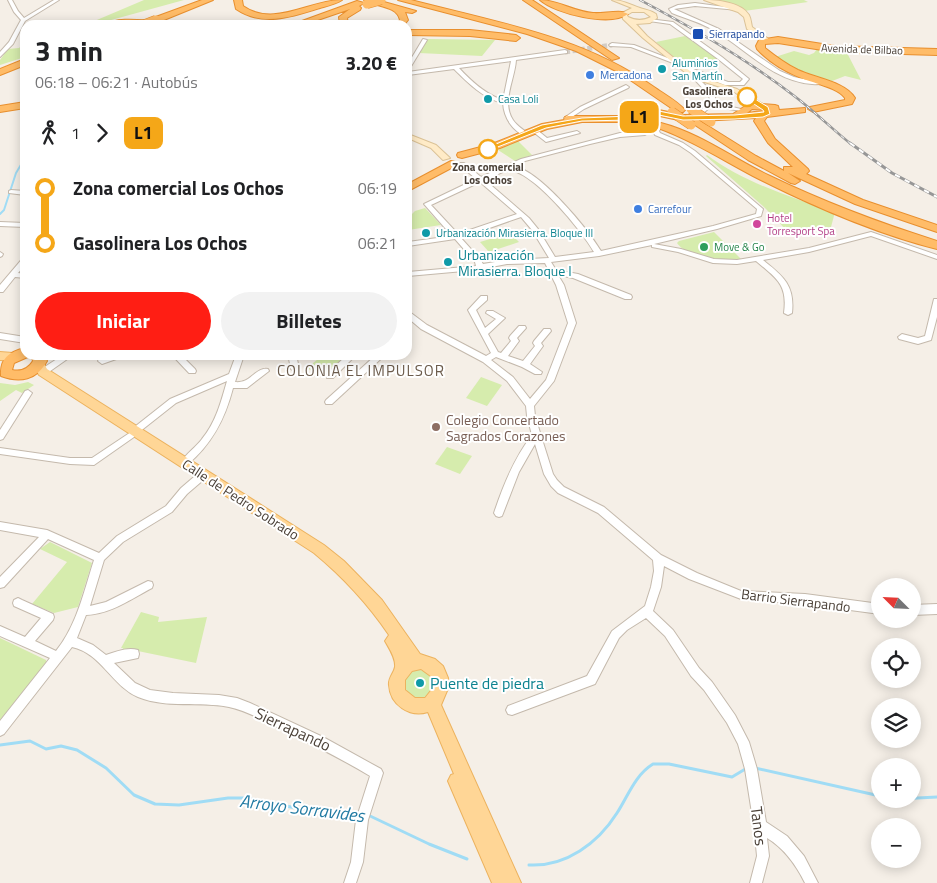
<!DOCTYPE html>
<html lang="es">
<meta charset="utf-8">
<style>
body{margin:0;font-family:"Titillium Web",sans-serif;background:#f2f2f2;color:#202124;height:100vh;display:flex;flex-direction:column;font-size:19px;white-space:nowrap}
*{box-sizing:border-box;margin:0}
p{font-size:16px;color:#757577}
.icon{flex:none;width:28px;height:28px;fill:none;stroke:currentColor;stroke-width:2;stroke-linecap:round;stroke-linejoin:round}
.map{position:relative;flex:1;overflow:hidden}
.details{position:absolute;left:20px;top:20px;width:392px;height:340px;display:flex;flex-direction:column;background:#fff;border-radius:15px;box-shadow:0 2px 12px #0003}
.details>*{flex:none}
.badge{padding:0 10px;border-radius:8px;font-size:18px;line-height:32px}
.needle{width:32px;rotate:294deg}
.fabs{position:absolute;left:871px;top:578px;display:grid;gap:10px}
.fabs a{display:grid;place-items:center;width:50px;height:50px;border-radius:50%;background:#fff;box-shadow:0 2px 12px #0003;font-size:25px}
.map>.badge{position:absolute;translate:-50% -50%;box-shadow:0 0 0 2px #fff}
.legs{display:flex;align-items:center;gap:8px;height:55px;padding:0 15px;font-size:16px}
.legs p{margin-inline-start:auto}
.headline{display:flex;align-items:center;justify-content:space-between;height:85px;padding:0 15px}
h1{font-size:28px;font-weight:700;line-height:38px}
.primary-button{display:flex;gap:10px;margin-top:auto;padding:10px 15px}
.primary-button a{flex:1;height:58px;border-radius:30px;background:#ff1e14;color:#fff;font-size:20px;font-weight:700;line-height:58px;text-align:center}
.primary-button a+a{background:#f2f2f2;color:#202124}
ul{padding:0 15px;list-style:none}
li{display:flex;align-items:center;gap:18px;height:55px;font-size:19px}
li i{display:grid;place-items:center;width:8px;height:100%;margin:0 6px;background:currentColor}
li i::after{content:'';width:12px;height:12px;margin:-6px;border:4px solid;border-radius:50%;background:#fff}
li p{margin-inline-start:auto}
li:first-child i{background:linear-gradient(#0000 50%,currentColor 0)}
li:last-child i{background:linear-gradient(currentColor 50%,#0000 0)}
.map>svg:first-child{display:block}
</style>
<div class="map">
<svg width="937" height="883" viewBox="0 0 937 883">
<rect width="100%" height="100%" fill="#f5efe7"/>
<g fill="#d6ecad">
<polygon points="144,0 184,0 93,25 85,25"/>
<polygon points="713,0 804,0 808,2 744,11"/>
<polygon points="685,36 718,59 692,67 683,65 656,42"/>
<polygon points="428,39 495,40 482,56 419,53"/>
<polygon points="25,42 25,57 0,65 0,60 8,49 19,48"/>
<polygon points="817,49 846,51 861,80 845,76 827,83 808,77 775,57 794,51 809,55 814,53"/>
<polygon points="518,141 532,155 515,161 498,150"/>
<path d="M707 155C745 183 791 197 835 212L831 227 790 234 765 208 706 156Z"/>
<polygon points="425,208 441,225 408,230 408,218 415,211"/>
<path d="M714 232 741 259C723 260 688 259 677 243L679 241Z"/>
<polygon points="510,233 519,242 489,252 480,242"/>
<polygon points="323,355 348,355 321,376 307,368"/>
<polygon points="481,377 502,385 487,406 466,398"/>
<polygon points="28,382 34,385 22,393 16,390 0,401 0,383 15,385"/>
<polygon points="447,447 472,456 460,474 435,464"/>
<polygon points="50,542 92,563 78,607 54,613 32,604 67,562 40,549"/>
<polygon points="141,612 159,617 158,622 207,617 196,663 128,649 122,651 123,648 121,648"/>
<polygon points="0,638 46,660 46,664 0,720"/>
<circle cx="419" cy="684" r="14"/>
</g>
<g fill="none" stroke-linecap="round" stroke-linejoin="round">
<polyline stroke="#a0dcf5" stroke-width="2" points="0,214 4,210 16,173 25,158"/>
<g stroke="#a0dcf5" stroke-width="3">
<polyline points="0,745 30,741 46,749 61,746 77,750 106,768 134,795 155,804 179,805 228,798 246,798 311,811 360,814"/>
<polyline points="755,768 880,796"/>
<polyline points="899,799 937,797"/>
<polyline points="368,815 429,844 467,859"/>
<path d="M529 865C566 867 598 843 617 813 628 796 635 775 653 764H669L732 777 747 768"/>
</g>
<polyline stroke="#d3ccc4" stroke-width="5" stroke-dasharray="5 2.5" stroke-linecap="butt" points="565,52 612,45"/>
<defs>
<g id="street">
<polygon points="8,0 12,0 18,11 24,18 54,0 59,0 25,21 13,44 0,57 0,52 9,42 21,20 14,12"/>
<path d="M695 3 740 9 738 10 695 6 674 9 719 29 780 71 794 77 823 83C819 85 816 84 812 84 773 81 746 49 715 31 702 23 687 19 672 13L669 9 678 5Z"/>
<polygon points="649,19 673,22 722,57 749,79 744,85 725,85 676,66 676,64 680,64 728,82 740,82 743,79 718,59 670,24 649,21"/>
<polygon points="423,39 427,40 410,68 408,68 408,64"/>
<polygon points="612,43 634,45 678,62 673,63 631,47 610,46 609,45"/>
<path d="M565 50 567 51V53L516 60C515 79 501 102 513 120 517 126 523 129 528 134L525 136C512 130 504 118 503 103 484 99 468 83 454 69L408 75V72ZM511 61 503 100C486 95 471 81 459 68Z"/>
<path d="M697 77 714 94 716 101 714 103 741 109V111L711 106C706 111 699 118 691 117V115L702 109 710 101 709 95 694 79Z"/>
<polygon points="626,85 629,87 628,88 584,109 569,119 564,118 580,107"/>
<path d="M649 122 652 124 653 130 645 135 620 137 590 144 525 161 514 166C541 172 587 228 601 251L713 226 756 214 757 209 691 153 679 145 655 135 653 131 657 125 659 124 662 126 659 131 660 133 683 143 695 151 763 209 761 216 717 229 654 244 681 249 714 259 737 260 809 248 871 232 937 255V259L871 236 809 252 763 260C783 276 795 285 792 313L788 315 784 313C788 284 776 278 756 261L737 264 713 263 678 252 652 247V245L599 256 551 262 556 270 578 274 631 295 632 297 631 299H625L573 278 558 275 564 285 576 323 554 381 534 406 535 416 541 436 553 474 557 480 564 487 604 507 661 555 697 573 741 591 805 594 880 604V614L805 604 741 599 689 579 664 566 661 587 653 611 673 630 699 668 712 682 735 715 749 742 757 769 766 822 787 836 804 856 818 883H805C796 865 785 849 767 838L769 856 762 883H750L757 856 754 826 745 769 738 744 727 723 704 690 691 676 665 636 646 618 627 630 619 638 595 684 512 715 508 714 506 710 508 706 587 676 612 631 645 606 651 587 654 571 653 560 598 513 558 493 551 486 544 474 535 444 519 472 502 516 499 517 496 516 494 513C503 486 514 458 532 435L527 416 526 406 507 381 483 362 421 329 408 318V313H411L427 325 486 356 491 353 468 310 481 296H487V300L476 310 485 328 496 319 486 313 487 311H493L505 318 488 334 498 352 501 353 511 341 509 338 510 336 519 326H525L526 328 517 338 519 341 508 356 523 361 535 346 533 343 534 341 544 329H550L551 331 541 343 543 346 530 364 542 372 541 374H535L522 367 496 357 491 360 513 377 530 399 546 380 568 323 556 285 545 263 507 264 475 270 408 276V272L476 266 475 262 455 239 408 246V242L452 236 424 204 476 179 460 165V163H464L481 177 521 159 620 133 644 131 647 129 646 124ZM507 170C532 169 582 231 594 252L555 257 538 229 529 218 485 180ZM480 182 517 214 458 234 431 205ZM521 217 532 230 549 258 507 260 483 264 480 259 461 238Z"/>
<polygon points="532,129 536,129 547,138 577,131 580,133 546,142 532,131"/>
<polygon points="11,190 25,191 25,195 9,193 9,191"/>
<polygon points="0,222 25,223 25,227 0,226"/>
<polygon points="0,252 3,254 2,256 0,257"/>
<polygon points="23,258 25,258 25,265 18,273 25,274 25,278 15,277 3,292 0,292 0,285"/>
<polygon points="934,299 937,299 937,317 931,340 918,344 899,339 898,337 902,334 918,338 925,336"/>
<polygon points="0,333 25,337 25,343 0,339"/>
<polygon points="63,355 73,355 46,374 40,374 39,372 40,370"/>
<polygon points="111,355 123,355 122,357 102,364 98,361 99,359"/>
<polygon points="172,355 181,355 195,369 196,371 195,373 189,373"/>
<path d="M236 355H244L235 382C251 384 255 367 268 369L269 371 247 388H233C225 419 212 444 188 464H182L181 462C186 454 196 447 202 439 216 422 221 402 227 381L176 403 138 433 135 434 134 437 94 465 70 464 0 454V448L70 458H92L131 432 132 429 170 399 229 374Z"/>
<polygon points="291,355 299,355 297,359 299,369 298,371 295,372 291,369 289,359"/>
<polygon points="347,355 356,355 333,378 327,378 326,376 327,374"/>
<polygon points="376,355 385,355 332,404 326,404 325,402 326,400"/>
<polygon points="28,390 32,393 3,439 0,440 0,430 25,391"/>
<path d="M198 475 201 476 203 479 201 482 187 494 172 512 123 542 104 560 90 606 106 602 148 581 152 582 153 585 152 588C131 599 111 614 86 615L77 638 93 645 106 655C116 652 127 647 138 650L139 654 138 658 114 663 135 683 150 690 173 693 219 695 237 698 250 703 323 737 381 769 383 773 368 820 363 862 356 883H344L351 862 356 820 370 776C340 758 310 743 279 728 263 720 247 711 229 707 199 701 168 709 138 697 112 686 101 653 72 647L4 734 0 736V721L50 658 0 636V626L25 637 41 618 14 606 13 603 14 600 18 598 22 600 53 614 54 617 53 620 35 641 56 651C77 625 84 591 94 560L48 539 4 587 0 588V577L39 537 0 530V522L47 530 99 553 117 536 166 506 181 488 195 476Z"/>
<polygon points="937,604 937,614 912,615 912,605"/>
</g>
<g id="secondary">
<path d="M612 0C623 0 631 5 640 8 646 10 650 10 656 14L657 18 650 23 636 24 647 36 696 76 737 89 763 104V108H757L733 91 692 78 643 38 623 19 622 13 632 8ZM632 12H644L651 17C643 21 636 21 628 17L627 15Z"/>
<path d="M704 0C717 0 741 2 749 15 751 19 751 23 752 27L770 40 765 41 747 29 744 17 738 12Z"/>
<polygon points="408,134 436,145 450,158 443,160 431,148 408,138"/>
</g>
<g id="primary">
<polygon points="0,352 13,353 19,357 13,361 0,360"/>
<path d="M39 361 43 362 47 369 324 545 344 561 382 600 420 654 435 659 443 666 448 678 449 686 441 705 521 883H492L448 781 451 775 454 774 428 712C410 718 390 705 389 685 388 678 394 673 395 667 396 658 389 648 385 641L389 635C368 604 343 577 314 553L39 375 33 365ZM421 669 432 677 433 688 425 698H415L405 690V680L412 671Z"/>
</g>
<g id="highway">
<path d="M202 0H213L159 22 173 25H105C116 17 139 20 153 21V18Z"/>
<path d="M234 0H242L243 6C274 28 309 0 342 0 336 4 327 6 320 8 292 17 262 27 236 9Z"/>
<path d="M364 0H377L416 11 412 13 405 12 408 20 404 25H396L400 20C397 5 374 7 364 0Z"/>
<path d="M398 0H411C495 22 582 36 654 87 664 94 677 101 685 110L683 112H677L620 73 576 51 527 34Z"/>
<polygon points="523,0 532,0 619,58 612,60"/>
<path d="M540 0C558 0 575 12 593 13 603 14 621 9 628 14 610 27 556 14 540 0Z"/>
<polygon points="357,1 364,3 359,6 361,8 360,10 347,18 348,25 340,25 339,17 350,9 303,25 291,25"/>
<polygon points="470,30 516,35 520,38 516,41 470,36 408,35 408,30"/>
<path d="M778 37 835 46 937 49V55L835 52 778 43 765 44V48C775 56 786 64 798 70 815 78 846 82 855 98L852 104 813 112 808 109 810 107 845 100V98C838 87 811 83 799 77 784 71 768 61 757 49L756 46 759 40Z"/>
<polygon points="25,59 25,65 0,75 0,69"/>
<polygon points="25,102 25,108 0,112 0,106"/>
<path d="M750 103 775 105 778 106 779 110 805 108V112L767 117 764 121 775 139 808 169 809 171 806 174 863 200 937 225V232L855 204 788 173 800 181 795 184 791 183 748 160 695 125 693 123 695 121H683L655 115 639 120 620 122H582L547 129 500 148 462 158 458 157 457 155 458 153 492 144 542 124 564 120 565 117 568 116H620L638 114 654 109 683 115 733 114ZM752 109 770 110 747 113ZM756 118 754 121 768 143 793 167H784V171L756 156 700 121Z"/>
<path d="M661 123C700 133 734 159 770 176 824 202 880 223 937 241V249C877 234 808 204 753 176 721 159 691 140 658 128L656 126Z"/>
<polygon points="451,161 455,162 456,164 455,166 408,191 408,184"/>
<path d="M25 348V355L30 356 14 363 12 370C21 372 28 369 33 361L31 355H45L47 361C37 380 20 383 1 376 0 358 9 352 25 348Z"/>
</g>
</defs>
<use href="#street" stroke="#c4b9ac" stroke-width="2"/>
<use href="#secondary" stroke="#dbc296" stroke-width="2"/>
<use href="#primary" stroke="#ecb25e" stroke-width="2"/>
<use href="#highway" stroke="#e88f2e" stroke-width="2"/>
<use href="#street" fill="#fff" fill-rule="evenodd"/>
<use href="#secondary" fill="#ffebc7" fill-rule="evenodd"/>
<use href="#primary" fill="#ffd696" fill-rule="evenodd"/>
<use href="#highway" fill="#ffbc68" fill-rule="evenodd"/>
<defs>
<path id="rail-far1" d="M640 0C693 28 745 58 793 95 813 110 831 128 851 144"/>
<polyline id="rail" points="850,143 892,173 937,197"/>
</defs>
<use href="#rail-far1" stroke="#979797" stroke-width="2.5"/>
<use href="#rail" stroke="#979797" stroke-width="3"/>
<use href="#rail-far1" stroke="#fff" stroke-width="1" stroke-dasharray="4.5" stroke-linecap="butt"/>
<use href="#rail" stroke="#fff" stroke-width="2" stroke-dasharray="5.5" stroke-linecap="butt"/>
<defs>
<g id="highway-bridge">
<polyline points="367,4 381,0"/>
<polyline points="143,25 156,20"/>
<polyline points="691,109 711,122"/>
<polyline points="672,112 691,125"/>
</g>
</defs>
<use href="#highway-bridge" stroke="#e88f2e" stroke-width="10" stroke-linecap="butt"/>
<use href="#highway-bridge" stroke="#ffbc68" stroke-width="9"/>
</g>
<polygon fill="#f5a718" stroke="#fff" points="745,96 750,96 768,107 770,114 763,117 735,119 683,120 654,114 630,120 582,121 546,128 490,150 484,149 542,125 582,118 630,116 654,110 683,116 735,115 764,112 763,110 745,98"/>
<rect fill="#1a4fb4" stroke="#fff" stroke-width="2" x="692" y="28" width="12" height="12" rx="2.5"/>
<g fill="#0f9aa8" stroke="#fff" stroke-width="2">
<circle cx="662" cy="69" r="5"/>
<circle cx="488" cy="99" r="5"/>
<circle cx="426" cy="233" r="5"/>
<circle cx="448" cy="262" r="5"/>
<circle cx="420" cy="683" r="5"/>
</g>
<g fill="#3f7fe0" stroke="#fff" stroke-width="2">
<circle cx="590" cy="75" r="5"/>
<circle cx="638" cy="209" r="5"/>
</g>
<g fill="#fff" stroke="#f5a718" stroke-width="2.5">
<circle cx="747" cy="97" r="9"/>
<circle cx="488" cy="149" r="9"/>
</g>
<circle fill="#d1479c" stroke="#fff" stroke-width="2" cx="757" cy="224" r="5"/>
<circle fill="#2e9e5b" stroke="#fff" stroke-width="2" cx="704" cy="247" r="5"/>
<circle fill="#8d6e63" stroke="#fff" stroke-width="2" cx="436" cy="427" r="5"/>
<g text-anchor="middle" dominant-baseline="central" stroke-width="4" stroke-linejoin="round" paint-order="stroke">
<g font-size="11" fill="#164399" stroke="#fff" text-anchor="start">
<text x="709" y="34">Sierrapando</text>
</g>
<g font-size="11" fill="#493f36" stroke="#fff">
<text transform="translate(862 49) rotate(2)">Avenida de Bilbao</text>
</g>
<g font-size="11" fill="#0d838f" stroke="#fff" text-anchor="start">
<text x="672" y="63">Aluminios<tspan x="672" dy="13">San Martín</tspan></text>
<text x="498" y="99">Casa Loli</text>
<text x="436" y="233">Urbanización Mirasierra. Bloque III</text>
</g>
<g font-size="11" fill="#366cbe" stroke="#fff" text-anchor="start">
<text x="600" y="75">Mercadona</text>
<text x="648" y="209">Carrefour</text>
</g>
<g font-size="11" font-weight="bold" fill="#493f36" stroke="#fff" text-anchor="end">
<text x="733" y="91">Gasolinera<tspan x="733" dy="13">Los Ochos</tspan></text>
<text x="488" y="167" text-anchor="middle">Zona comercial<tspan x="488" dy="13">Los Ochos</tspan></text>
</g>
<g font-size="11" fill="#b23c85" stroke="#fff" text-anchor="start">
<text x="767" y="218">Hotel<tspan x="767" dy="13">Torresport Spa</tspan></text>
</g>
<g font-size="11" fill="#27864d" stroke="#fff" text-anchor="start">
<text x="714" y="247">Move &amp; Go</text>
</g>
<g font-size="14" fill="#0d838f" stroke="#fff" text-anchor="start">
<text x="458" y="254">Urbanización<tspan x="458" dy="16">Mirasierra. Bloque I</tspan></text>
</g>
<g font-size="14" fill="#785e54" stroke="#fff" text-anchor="start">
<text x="446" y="419">Colegio Concertado<tspan x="446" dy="16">Sagrados Corazones</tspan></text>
</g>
<g font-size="14" fill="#493f36" stroke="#fff">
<text transform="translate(241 499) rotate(33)">Calle de Pedro Sobrado</text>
<text transform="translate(796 600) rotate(7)">Barrio Sierrapando</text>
</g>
<g font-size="15" letter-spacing="1" fill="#6c5c4c" stroke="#fff">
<text x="361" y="370">COLONIA EL IMPULSOR</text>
</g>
<g font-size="16" fill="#0d838f" stroke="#fff" text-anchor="start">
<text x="430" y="683">Puente de piedra</text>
</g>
<g font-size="16" fill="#493f36" stroke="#fff">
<text transform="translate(293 729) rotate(25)">Sierrapando</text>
<text transform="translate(759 826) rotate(83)">Tanos</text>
</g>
<g font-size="18" font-style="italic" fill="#237ba3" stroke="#fff">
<text transform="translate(302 808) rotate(7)">Arroyo Sorravides</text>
</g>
</g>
</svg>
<div class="fabs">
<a><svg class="needle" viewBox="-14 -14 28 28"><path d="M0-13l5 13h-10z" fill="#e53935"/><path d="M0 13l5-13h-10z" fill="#757577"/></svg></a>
<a><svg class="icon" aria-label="locate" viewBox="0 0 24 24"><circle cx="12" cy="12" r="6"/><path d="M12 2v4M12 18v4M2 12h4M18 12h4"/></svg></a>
<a><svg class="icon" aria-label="layers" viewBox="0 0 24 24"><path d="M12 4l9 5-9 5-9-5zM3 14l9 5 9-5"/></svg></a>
<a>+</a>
<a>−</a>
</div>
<b class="badge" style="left:639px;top:117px;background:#f5a718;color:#111">L1</b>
<section class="details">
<div class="headline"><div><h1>3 min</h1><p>06:18 – 06:21 · Autobús</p></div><b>3.20 €</b></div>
<div class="legs"><svg class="icon" aria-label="walk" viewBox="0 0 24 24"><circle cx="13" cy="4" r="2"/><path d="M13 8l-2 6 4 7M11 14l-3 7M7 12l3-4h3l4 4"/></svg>1<svg class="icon" aria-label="forward" viewBox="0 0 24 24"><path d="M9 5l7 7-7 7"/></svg><b class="badge" style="background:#f5a718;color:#111">L1</b></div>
<ul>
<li><i style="color:#f5a718"></i><b>Zona comercial Los Ochos</b><p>06:19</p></li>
<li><i style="color:#f5a718"></i><b>Gasolinera Los Ochos</b><p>06:21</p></li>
</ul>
<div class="primary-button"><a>Iniciar</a><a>Billetes</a></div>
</section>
</div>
